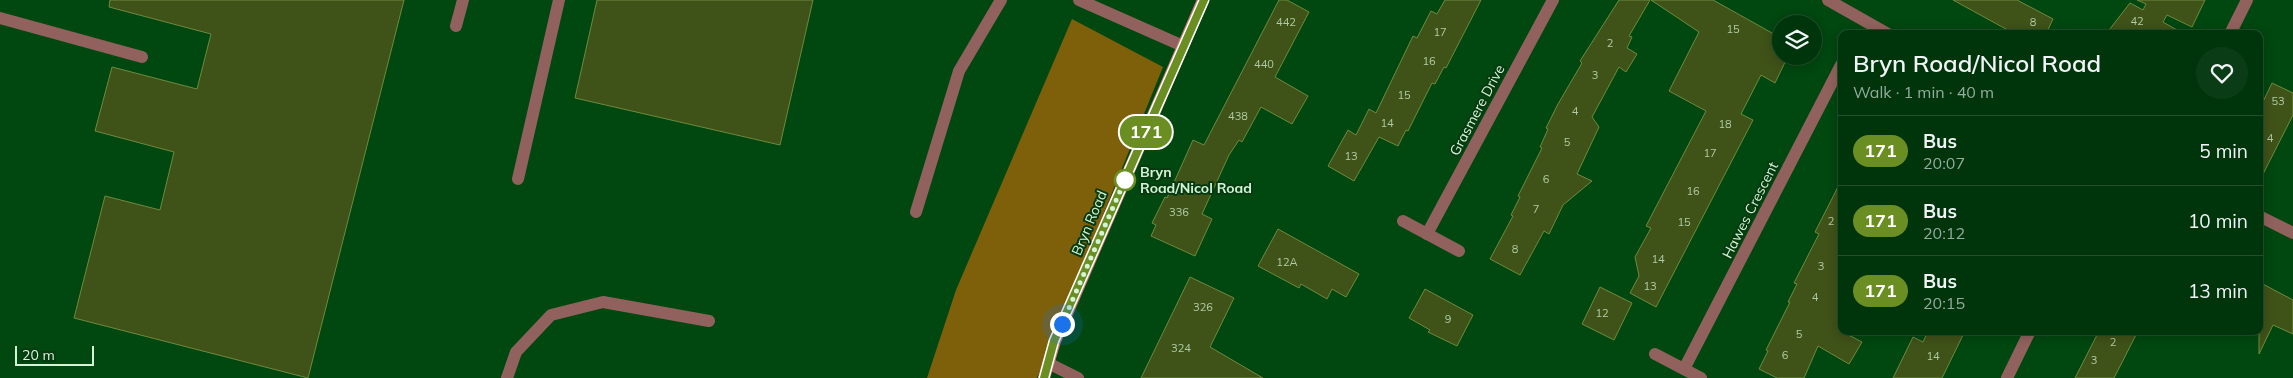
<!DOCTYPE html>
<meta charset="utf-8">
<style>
body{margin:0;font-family:Mulish,sans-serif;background:#0a3d15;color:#f1f3f6;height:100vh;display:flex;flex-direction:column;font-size:19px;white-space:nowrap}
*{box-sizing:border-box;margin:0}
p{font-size:16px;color:#95ab9d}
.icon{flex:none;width:28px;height:28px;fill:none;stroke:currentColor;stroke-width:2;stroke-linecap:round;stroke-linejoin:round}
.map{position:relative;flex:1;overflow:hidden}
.panel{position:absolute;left:1838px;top:30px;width:425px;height:305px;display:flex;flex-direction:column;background:#00350c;border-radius:10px;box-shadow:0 2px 12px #0003,0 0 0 1px #22502d}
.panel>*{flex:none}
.badge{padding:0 10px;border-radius:16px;font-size:18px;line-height:32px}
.controls{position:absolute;left:1772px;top:15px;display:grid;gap:10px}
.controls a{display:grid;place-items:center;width:50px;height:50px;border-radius:50%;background:#00350c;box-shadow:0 2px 12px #0003,0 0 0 1px #22502d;font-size:25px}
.scale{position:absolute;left:15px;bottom:12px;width:79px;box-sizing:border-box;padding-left:5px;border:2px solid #d4f5d5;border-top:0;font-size:14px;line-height:18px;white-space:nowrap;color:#d4f5d5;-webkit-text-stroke:4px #083a11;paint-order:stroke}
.you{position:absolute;width:25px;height:25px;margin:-12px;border:4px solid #fff;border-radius:50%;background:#1a73e8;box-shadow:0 0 0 8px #1a73e833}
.map>.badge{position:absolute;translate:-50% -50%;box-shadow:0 0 0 2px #fff}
.round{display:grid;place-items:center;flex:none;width:52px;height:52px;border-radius:26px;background:#0a3d15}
.overview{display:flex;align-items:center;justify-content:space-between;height:85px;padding:0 15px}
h1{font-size:24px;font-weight:600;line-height:38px}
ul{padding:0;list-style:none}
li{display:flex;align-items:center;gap:15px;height:70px;padding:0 15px;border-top:1px solid #22502d}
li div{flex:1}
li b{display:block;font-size:19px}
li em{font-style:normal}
li .badge{min-width:55px;font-weight:700;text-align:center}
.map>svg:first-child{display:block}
</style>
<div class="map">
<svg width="2293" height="378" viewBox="0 0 2293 378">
<rect width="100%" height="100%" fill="#004710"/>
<polygon fill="#7e600a" points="1072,19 1163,67 1037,378 927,378 956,290"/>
<g fill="#3f5218" stroke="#6f8a3f">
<polygon points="110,0 404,0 308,378 74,318 105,196 160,210 174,152 95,131 112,67 197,89 211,34 109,7"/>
<polygon points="597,0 813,0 780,145 575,98"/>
<polygon points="1279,0 1287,0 1309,12 1275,77 1308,96 1292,124 1261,107 1242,142 1239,140 1229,155 1202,214 1212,219 1195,256 1151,236 1156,225 1152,223 1165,197 1167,198 1193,140 1204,145"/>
<polygon points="1445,0 1481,0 1446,68 1444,67 1435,84 1432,83 1408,131 1406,130 1398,146 1379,137 1354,181 1328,166 1348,130 1356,135 1369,109 1376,113 1413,36 1417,38 1431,11 1437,14"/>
<polygon points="1619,0 1650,0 1629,36 1632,37 1627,48 1637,54 1626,72 1619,67 1592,117 1599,127 1577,174 1592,181 1563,205 1549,234 1544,231 1520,275 1490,259 1513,216 1511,215 1520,197 1518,196 1542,148 1540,147 1548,129 1546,128 1558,104 1582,63 1580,61"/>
<polygon points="1651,0 1713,0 1781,38 1781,56 1788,56 1775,83 1761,75 1741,114 1753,120 1656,307 1630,293 1639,276 1635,257 1651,228 1646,226 1706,111 1669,91 1699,32"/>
<polygon points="1953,0 2017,0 2053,19 2046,34 2015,34"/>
<polygon points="2137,0 2205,0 2192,27 2167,15 2163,22 2184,34 2106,34 2130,3 2143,10 2146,4"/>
<polygon points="2272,83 2293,93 2293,115 2259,182 2259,110"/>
<polygon points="1841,181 1841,331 1862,342 1849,364 1818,346 1804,378 1777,378 1759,369 1768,351 1766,350 1790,302 1788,302 1797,284 1794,283 1819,234 1815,232"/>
<polygon points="1278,229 1359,274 1346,297 1332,289 1327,299 1301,284 1299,288 1258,266"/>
<polygon points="1190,277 1234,298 1210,347 1263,378 1141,378"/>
<polygon points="2259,282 2293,300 2293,334 2273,325 2259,354"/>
<polygon points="1600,287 1632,303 1614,340 1582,324"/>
<polygon points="1425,289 1473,315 1457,346 1428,332 1430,330 1409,318"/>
<polygon points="1928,331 1965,331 1942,378 1893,378 1913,337 1923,342"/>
<polygon points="2099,331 2138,331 2114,378 2075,378"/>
</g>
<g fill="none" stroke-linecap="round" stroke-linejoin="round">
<g stroke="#91625d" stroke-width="12">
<polyline points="1079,0 1183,46"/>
<polyline points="0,18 142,57"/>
<polyline points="456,26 463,0"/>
<polyline points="518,179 559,0"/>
<polyline points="916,212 959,71 1001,0"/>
<polyline points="1048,363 1078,378"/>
<polyline points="507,378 516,352 551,315 603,302 709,321"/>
</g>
<g stroke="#91625d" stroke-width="12">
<polyline points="1828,0 1888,34"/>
<polyline points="2230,34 2247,0"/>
<polyline points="2259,216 2293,233"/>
<polyline points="1403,221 1459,251"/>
<polyline points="1427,234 1553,0"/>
<polyline points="1655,354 1701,378"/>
<polyline points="1684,369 1841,65"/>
<polyline points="2007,378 2030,331"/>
</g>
<polyline stroke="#c07770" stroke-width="12" points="1044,378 1055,341 1203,0"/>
</g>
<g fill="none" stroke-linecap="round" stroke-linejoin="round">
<defs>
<polyline id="line" points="1044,378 1054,341 1204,0"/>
</defs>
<use href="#line" stroke="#fff" stroke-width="11"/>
<use href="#line" stroke="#6b8e23" stroke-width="8"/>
<polyline stroke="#d4f5d5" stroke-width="5" stroke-dasharray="0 9" points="1062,324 1125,180"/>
</g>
<circle fill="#fff" stroke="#6b8e23" stroke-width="2.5" cx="1125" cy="180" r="10"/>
<g text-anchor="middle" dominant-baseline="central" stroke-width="4" stroke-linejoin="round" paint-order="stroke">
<g font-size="11" fill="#afcca6">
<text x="2137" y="21">42</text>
<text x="1286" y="22">442</text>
<text x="2033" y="22">8</text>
<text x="1733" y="29">15</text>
<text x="1440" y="32">17</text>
<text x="1610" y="43">2</text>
<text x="1429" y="61">16</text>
<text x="1264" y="64">440</text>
<text x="1595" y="75">3</text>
<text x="1404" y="95">15</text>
<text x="2278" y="101">53</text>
<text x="1575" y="111">4</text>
<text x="1238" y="116">438</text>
<text x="1387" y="123">14</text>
<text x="1725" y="124">18</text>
<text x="2270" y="138">4</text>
<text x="1567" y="142">5</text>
<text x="1710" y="153">17</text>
<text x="1351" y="156">13</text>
<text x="1546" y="179">6</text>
<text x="1693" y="191">16</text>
<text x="1536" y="209">7</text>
<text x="1179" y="212">336</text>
<text x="1831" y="221">2</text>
<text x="1684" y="222">15</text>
<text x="1515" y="249">8</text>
<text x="1658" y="259">14</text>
<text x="1287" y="262">12A</text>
<text x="1821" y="266">3</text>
<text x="1650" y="286">13</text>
<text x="1815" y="297">4</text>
<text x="1203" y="307">326</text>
<text x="1602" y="313">12</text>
<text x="1448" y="319">9</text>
<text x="1799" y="334">5</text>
<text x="2113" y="342">2</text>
<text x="1181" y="348">324</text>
<text x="1785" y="355">6</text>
<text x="1933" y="356">14</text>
<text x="2094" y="360">3</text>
</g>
<g font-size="14" fill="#d4f5d5" stroke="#083a11">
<text transform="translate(1477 110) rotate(-62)">Grasmere Drive</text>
<text transform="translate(1750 210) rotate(-63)">Hawes Crescent</text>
<text transform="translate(1089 223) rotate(-67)">Bryn Road</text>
</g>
<g font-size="14" font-weight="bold" fill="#d4f5d5" stroke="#083a11" text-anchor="start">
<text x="1140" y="172">Bryn<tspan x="1140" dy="16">Road/Nicol Road</tspan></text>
</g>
</g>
</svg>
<div class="controls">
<a><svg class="icon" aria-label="layers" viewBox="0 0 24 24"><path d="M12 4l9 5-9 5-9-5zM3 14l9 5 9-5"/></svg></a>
</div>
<div class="scale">20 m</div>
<div class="you" style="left:1062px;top:324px"></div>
<b class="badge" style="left:1146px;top:132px;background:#6b8e23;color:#fff">171</b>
<section class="panel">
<div class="overview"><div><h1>Bryn Road/Nicol Road</h1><p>Walk · 1 min · 40 m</p></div><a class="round"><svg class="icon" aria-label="heart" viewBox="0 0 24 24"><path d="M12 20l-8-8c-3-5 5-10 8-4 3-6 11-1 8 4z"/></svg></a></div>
<ul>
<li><span class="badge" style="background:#6b8e23;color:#fff">171</span><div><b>Bus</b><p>20:07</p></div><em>5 min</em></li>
<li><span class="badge" style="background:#6b8e23;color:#fff">171</span><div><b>Bus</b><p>20:12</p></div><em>10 min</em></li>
<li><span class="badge" style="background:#6b8e23;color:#fff">171</span><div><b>Bus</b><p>20:15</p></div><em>13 min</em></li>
</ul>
</section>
</div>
